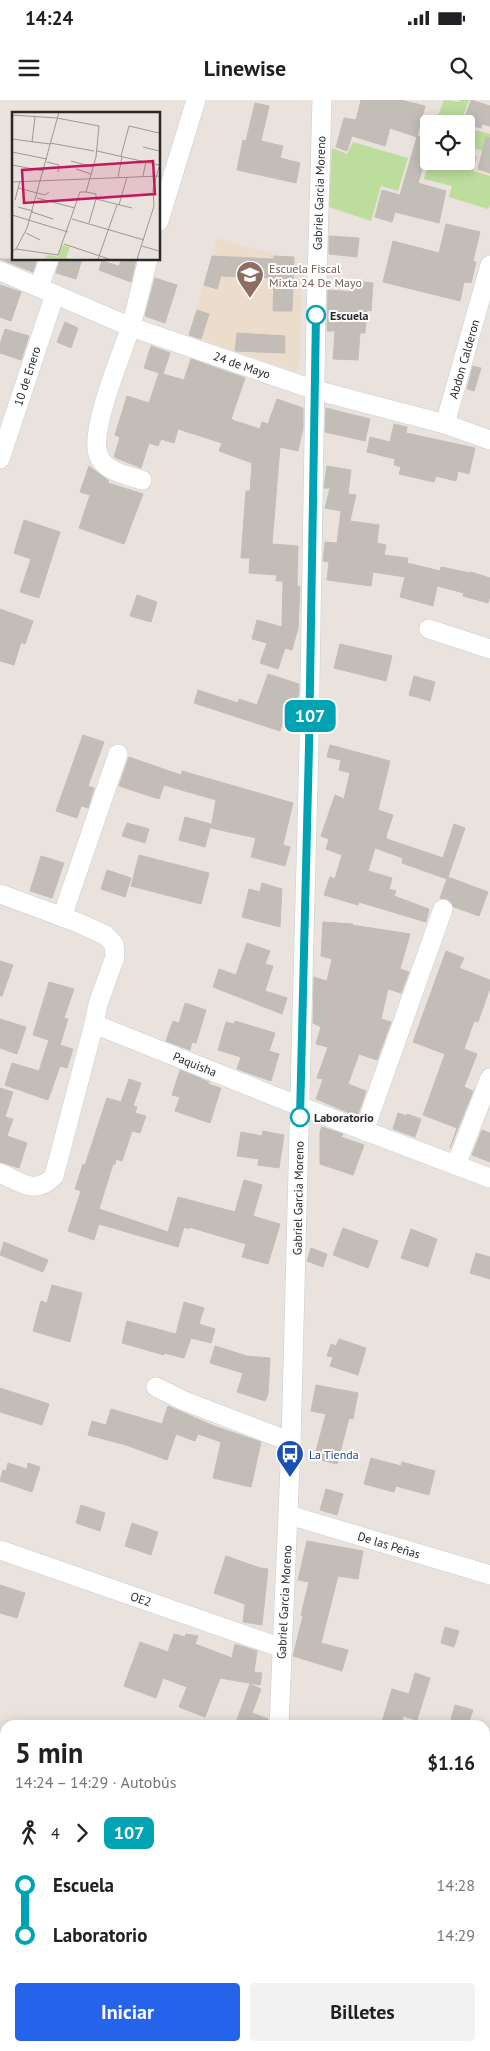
<!DOCTYPE html>
<html lang="es">
<meta charset="utf-8">
<style>
body{margin:0;font-family:"PT Sans",sans-serif;background:#f2f2f2;color:#202124;height:100vh;display:flex;flex-direction:column;font-size:19px;white-space:nowrap}
*{box-sizing:border-box;margin:0}
p{font-size:16px;color:#757577}
.icon{flex:none;width:28px;height:28px;fill:none;stroke:currentColor;stroke-width:2;stroke-linecap:round;stroke-linejoin:round}
.map{position:relative;flex:1;overflow:hidden}
.panel{position:absolute;left:0px;top:1620px;width:490px;height:331px;display:flex;flex-direction:column;background:#fff;border-radius:15px 15px 0 0;box-shadow:0 2px 12px #0003}
.panel>*{flex:none}
.badge{padding:0 10px;border-radius:8px;font-size:18px;line-height:32px}
.controls{position:absolute;left:420px;top:15px;display:grid;gap:10px}
.controls a{display:grid;place-items:center;width:55px;height:55px;border-radius:5px;background:#fff;box-shadow:0 2px 12px #0003;font-size:25px}
.map>.badge{position:absolute;translate:-50% -50%;box-shadow:0 0 0 2px #fff}
.legs{display:flex;align-items:center;gap:8px;height:55px;padding:0 15px;font-size:16px}
.legs p{margin-inline-start:auto}
.head{display:flex;align-items:center;justify-content:space-between;height:85px;padding:0 15px}
h1{font-size:28px;font-weight:700;line-height:38px}
.button{display:flex;gap:10px;margin-top:auto;padding:10px 15px}
.button a{flex:1;height:58px;border-radius:5px;background:#2563eb;color:#fff;font-size:20px;font-weight:700;line-height:58px;text-align:center}
.button a+a{background:#f2f2f2;color:#202124}
ul{padding:0 15px;list-style:none}
li{display:flex;align-items:center;gap:18px;height:50px;font-size:19px}
li i{display:grid;place-items:center;width:8px;height:100%;margin:0 6px;background:currentColor}
li i::after{content:'';width:12px;height:12px;margin:-6px;border:4px solid;border-radius:50%;background:#fff}
li p{margin-inline-start:auto}
li:first-child i{background:linear-gradient(#0000 50%,currentColor 0)}
li:last-child i{background:linear-gradient(currentColor 50%,#0000 0)}
.status{display:flex;justify-content:space-between;align-items:center;height:35px;padding:0 25px;background:#fff;direction:ltr}
.status svg{height:14px;fill:currentColor}
header{display:flex;justify-content:space-between;align-items:center;height:65px;padding:0 15px;background:#fff;font-size:22px;font-weight:700}
.map>svg:first-child{display:block}
</style>
<div class="status"><b>14:24</b><svg viewBox="0 0 49 12"><path d="M0 12V9h3v3zM5 12V6h3v6zM10 12V3h3v9zM15 12V0h3v12zM26 1h20v11H26zM47 4h2v5h-2z"/></svg></div>
<header><svg class="icon" aria-label="menu" viewBox="0 0 24 24"><path d="M4 6h16M4 12h16M4 18h16"/></svg>Linewise<svg class="icon" aria-label="search" viewBox="0 0 24 24"><circle cx="10" cy="10" r="6"/><path d="M15 15l6 6"/></svg></header>
<div class="map">
<svg width="490" height="1951" viewBox="0 0 490 1951">
<rect width="100%" height="100%" fill="#eae2dc"/>
<polygon fill="#ebdccc" points="217,138 303,163 299,269 295,271 188,235"/>
<g fill="#bcdd9c">
<polygon points="444,0 459,2 460,0 469,0 460,24 431,24 439,13"/>
<polygon points="466,28 490,34 490,53 466,46"/>
<polygon points="353,42 408,58 398,91 381,86 371,121 329,107 332,48 347,54"/>
<polygon points="466,52 477,56 473,71 490,76 490,104 488,109 449,97 452,86 424,79 429,61 466,61"/>
</g>
<g fill="#c3bdb7" stroke="#c5bdb6">
<polygon points="361,0 401,0 425,6 417,36 429,39 429,46 418,83 446,91 439,123 395,112 392,122 375,117 382,90 400,95 417,37 390,28 385,46 352,36 347,51 336,47 344,18 356,20"/>
<polygon points="471,0 490,6 490,26 482,24 481,28 463,23"/>
<polygon points="255,3 269,6 261,41 283,46 280,58 300,63 296,83 237,70 243,40 246,41"/>
<polygon points="486,37 490,38 490,73 478,69"/>
<polygon points="446,124 480,132 473,161 476,162 471,183 464,182 460,201 383,182 393,141 439,153"/>
<polygon points="329,136 359,138 357,157 329,154"/>
<polygon points="212,156 274,159 274,156 294,157 292,211 273,211 274,178 221,176 217,189 204,185"/>
<polygon points="0,159 37,159 33,172"/>
<polygon points="60,159 82,159 76,179 56,173"/>
<polygon points="122,159 136,159 131,182 99,170 102,161 119,166"/>
<polygon points="155,178 177,185 165,223 145,216"/>
<polygon points="355,181 373,183 371,211 367,210 365,233 360,233 358,260 333,259 335,231 327,231 328,190 354,192"/>
<polygon points="0,185 21,192 11,221 0,217"/>
<polygon points="197,210 209,214 201,239 189,235"/>
<polygon points="65,222 78,228 71,248 57,242"/>
<polygon points="5,229 29,236 21,260 0,253 0,244"/>
<polygon points="237,233 285,236 285,253 235,251"/>
<polygon points="151,246 170,253 163,274 184,280 191,259 245,278 231,319 235,321 260,329 262,322 268,324 277,299 303,308 303,328 298,351 280,347 272,444 298,446 297,486 300,487 298,528 292,550 285,548 278,569 260,563 267,543 252,539 257,520 282,527 283,481 276,481 277,475 249,473 250,458 241,458 246,391 250,391 252,363 219,351 222,343 178,329 174,343 161,339 158,346 149,343 141,368 114,357 120,337 115,335 127,296 149,303 159,273 144,268"/>
<polygon points="473,266 481,268 474,291 467,289"/>
<polygon points="326,308 370,319 365,341 325,332"/>
<polygon points="394,324 407,327 406,333 475,348 469,374 458,371 456,381 436,376 434,382 399,374 401,367 394,365 395,359 367,352 370,337 390,342"/>
<polygon points="89,366 109,381 108,383 143,394 124,444 79,428 90,395 80,392"/>
<polygon points="327,366 351,370 348,394 356,395 350,421 379,425 377,443 386,445 384,455 408,458 407,463 440,471 441,467 470,473 471,472 490,478 490,496 488,503 463,496 464,493 437,486 433,506 400,497 405,477 373,472 371,486 327,480 329,462 323,461 325,442 337,443 341,411 325,408 330,388 324,388"/>
<polygon points="24,420 60,432 39,498 20,492 31,459 14,453"/>
<polygon points="137,495 157,502 151,522 130,516"/>
<polygon points="0,509 33,521 25,544 21,542 14,565 0,561"/>
<polygon points="340,544 392,556 386,581 334,568"/>
<polygon points="268,574 299,584 299,593 292,613 286,611 280,631 194,603 198,590 238,603 239,599 257,605"/>
<polygon points="414,576 435,582 430,601 409,595"/>
<polygon points="83,635 104,642 88,686 94,688 88,708 81,706 77,718 56,711"/>
<polygon points="330,645 390,661 378,710 393,715 386,736 387,739 443,758 454,724 465,728 448,777 488,792 479,816 454,807 447,799 440,798 447,779 402,763 403,758 375,748 368,771 392,778 389,789 396,791 394,796 429,809 426,822 359,802 358,805 324,795 330,777 335,779 342,755 326,749 329,739 321,736 335,695 344,699 350,673 339,670 341,660 327,657"/>
<polygon points="129,657 181,675 182,671 293,703 283,745 290,747 285,766 251,757 256,738 211,728 216,700 164,685 159,699 119,686"/>
<polygon points="185,717 211,724 205,747 179,740"/>
<polygon points="127,723 149,729 145,743 122,736"/>
<polygon points="139,755 209,773 201,804 131,786"/>
<polygon points="41,756 64,763 52,798 30,791"/>
<polygon points="107,770 131,778 125,797 101,789"/>
<polygon points="262,783 282,789 280,827 242,817 249,789 260,792"/>
<polygon points="323,822 353,824 352,825 410,834 400,869 409,872 401,893 388,889 381,919 391,922 377,960 359,954 348,984 366,991 358,1014 353,1012 352,1014 316,999 323,979 317,978 328,947 316,944 321,927 313,923 314,877 327,881 332,859 321,856"/>
<polygon points="247,843 270,851 265,864 273,866 265,891 287,898 282,914 213,887 219,869 236,875"/>
<polygon points="446,851 464,858 459,868 490,880 490,888 478,922 474,921 464,949 477,954 464,987 473,991 450,1048 457,1028 423,1015 445,954 413,942"/>
<polygon points="0,861 13,865 2,896 0,896"/>
<polygon points="49,882 74,889 64,918 68,919 60,945 73,949 67,968 60,966 48,1000 5,985 12,963 39,971 49,940 33,935"/>
<polygon points="185,903 206,910 196,943 192,942 190,950 166,941 173,921 179,923"/>
<polygon points="0,919 26,927 17,954 0,948"/>
<polygon points="235,921 275,933 269,951 279,954 271,981 237,969 241,957 218,950 226,922 234,924"/>
<polygon points="180,970 209,982 208,984 221,988 210,1023 175,1011 180,997 172,995"/>
<polygon points="129,979 141,983 133,1006 137,1007 135,1013 146,1016 140,1033 132,1031 122,1061 116,1059 115,1064 113,1064 99,1109 168,1132 178,1097 235,1112 244,1080 262,1085 253,1116 280,1124 268,1164 242,1157 246,1144 189,1127 189,1129 184,1127 178,1147 99,1124 94,1140 68,1131 81,1091 75,1089 83,1064 85,1065 107,998 121,1002"/>
<polygon points="0,988 13,992 5,1017 13,1019 7,1036 27,1043 19,1068 0,1062"/>
<polygon points="398,1013 407,1016 407,1014 421,1019 415,1037 393,1029"/>
<polygon points="322,1027 343,1034 341,1037 364,1045 353,1075 320,1064 320,1031"/>
<polygon points="482,1030 490,1033 490,1062 472,1055"/>
<polygon points="263,1031 284,1035 279,1068 258,1065 259,1059 237,1056 241,1032 262,1036"/>
<polygon points="343,1128 378,1141 368,1168 333,1155"/>
<polygon points="411,1129 437,1139 428,1167 401,1158"/>
<polygon points="4,1142 48,1160 43,1172 0,1155"/>
<polygon points="311,1148 327,1154 323,1167 307,1161"/>
<polygon points="476,1153 490,1157 490,1179 470,1173"/>
<polygon points="52,1185 82,1193 70,1242 33,1231 41,1201 47,1203"/>
<polygon points="184,1202 204,1208 199,1224 215,1229 211,1243 191,1238 184,1258 164,1253 164,1255 122,1243 127,1221 176,1234"/>
<polygon points="339,1239 366,1248 358,1275 330,1266 333,1257 327,1256 331,1244 336,1246"/>
<polygon points="215,1246 247,1256 270,1258 268,1294 265,1301 237,1292 243,1273 210,1263"/>
<polygon points="316,1285 358,1293 353,1319 349,1318 337,1364 321,1360 323,1352 316,1351 326,1314 311,1311"/>
<polygon points="0,1288 49,1304 42,1325 0,1312"/>
<polygon points="168,1306 214,1326 261,1342 251,1387 213,1378 221,1342 198,1334 195,1341 176,1334 167,1360 126,1345 88,1335 92,1321 106,1325 111,1309 162,1324"/>
<polygon points="371,1358 401,1366 402,1362 435,1371 429,1395 396,1386 394,1392 364,1384"/>
<polygon points="8,1363 27,1369 28,1363 40,1367 32,1392 0,1381 3,1370 6,1371"/>
<polygon points="326,1389 343,1394 337,1415 320,1410"/>
<polygon points="81,1405 105,1413 100,1431 76,1423"/>
<polygon points="132,1423 158,1432 151,1455 125,1446"/>
<polygon points="307,1441 363,1451 358,1479 338,1476 321,1543 348,1550 342,1571 293,1556 303,1516 301,1515 309,1482 298,1480"/>
<polygon points="226,1456 260,1468 268,1469 262,1525 243,1522 245,1504 214,1493"/>
<polygon points="0,1485 25,1493 17,1518 0,1513"/>
<polygon points="445,1527 459,1531 454,1547 441,1543"/>
<polygon points="174,1534 185,1537 186,1534 198,1536 195,1544 232,1558 235,1544 257,1551 254,1572 262,1573 260,1585 220,1578 205,1617 179,1607 187,1587 163,1578 156,1598 124,1586 140,1542 168,1552"/>
<polygon points="415,1573 430,1578 417,1620 403,1616 402,1625 381,1625 392,1589 409,1594"/>
<polygon points="250,1584 261,1589 252,1613 268,1619 268,1625 235,1625"/>
<polygon points="455,1605 473,1610 468,1624 451,1619"/>
</g>
<g fill="none" stroke-linecap="round" stroke-linejoin="round">
<defs>
<g id="minor">
<polyline points="159,121 196,0"/>
<polyline points="0,171 131,227 315,290 445,324 490,340"/>
<polyline points="39,187 49,159"/>
<polyline points="445,324 490,165"/>
<polyline points="0,359 55,194"/>
<path d="M142 380C126 375 103 371 98 354 90 329 121 256 130 229 137 206 142 182 148 159"/>
<polyline points="429,529 490,549"/>
<polyline points="0,794 79,823 105,835 114,844 115,857 98,904 94,924 299,1006 490,1078"/>
<polyline points="62,817 118,654"/>
<polyline points="364,1031 443,809"/>
<polyline points="456,1065 490,978"/>
<path d="M0 1073C20 1082 36 1096 54 1076L94 924"/>
<polyline points="156,1287 182,1300 291,1342"/>
<polyline points="289,1415 490,1475"/>
<polyline points="0,1450 282,1548"/>
<polyline points="279,1625 291,1342 309,645 316,215 322,0"/>
<polyline points="485,1866 490,1852"/>
<polyline points="0,1921 5,1922"/>
<polyline points="109,1946 124,1951"/>
<polyline points="75,1951 77,1946"/>
<polyline points="266,1951 266,1946"/>
<polyline points="455,1951 457,1946"/>
</g>
</defs>
<use href="#minor" stroke="#c7cdd6" stroke-width="20"/>
<use href="#minor" stroke="#fff" stroke-width="19"/>
</g>
<g fill="none" stroke-linecap="round" stroke-linejoin="round">
<defs>
<polyline id="line-1" points="300,1017 309,646 316,215"/>
</defs>
<use href="#line-1" stroke="#fff" stroke-width="11"/>
<use href="#line-1" stroke="#00a3b4" stroke-width="8"/>
</g>
<defs>
<symbol id="school-pin" viewBox="-11 -11 22 30"><path d="M0 17L-7.5 6A9.5 9.5 0 1 1 7.5 6Z" fill="#8d6e63" stroke="#fff"/><path d="M0-5L7-2L0 1L-7-2ZM-4 1L0 2.5L4 1V4Q0 6-4 4Z" fill="#fff"/></symbol>
<symbol id="bus-pin" viewBox="-11 -11 22 30"><path d="M0 17L-7.5 6A9.5 9.5 0 1 1 7.5 6Z" fill="#1a4fb4" stroke="#fff"/><path d="M-5-6H5V4H4V6H2V4H-2V6H-4V4H-5ZM-3.5-4V0h7V-4ZM-3.5 1.2v1.5H-2V1.2ZM2 1.2v1.5H3.5V1.2Z" fill="#fff"/></symbol>
</defs>
<g fill-rule="evenodd">
<use href="#school-pin" x="234" y="159" width="32" height="43"/>
<use href="#bus-pin" x="274" y="1338" width="32" height="43"/>
</g>
<g fill="#fff" stroke="#00a3b4" stroke-width="2.5">
<circle cx="316" cy="215" r="9"/>
<circle cx="300" cy="1017" r="9"/>
</g>
<g text-anchor="middle" dominant-baseline="central" stroke-width="4" stroke-linejoin="round" paint-order="stroke">
<g font-size="12" fill="#292929" stroke="#fff">
<text transform="translate(319 93) rotate(-88)">Gabriel Garcia Moreno</text>
<text transform="translate(464 259) rotate(-74)">Abdon Calderon</text>
<text transform="translate(242 265) rotate(19)">24 de Mayo</text>
<text transform="translate(27 276) rotate(-72)">10 de Enero</text>
<text transform="translate(195 964) rotate(22)">Paquisha</text>
<text transform="translate(298 1098) rotate(-89)">Gabriel Garcia Moreno</text>
<text transform="translate(389 1445) rotate(17)">De las Peñas</text>
<text transform="translate(141 1499) rotate(19)">OE2</text>
<text transform="translate(284 1502) rotate(-87)">Gabriel Garcia Moreno</text>
</g>
<g font-size="12" fill="#785e54" stroke="#fff" text-anchor="start">
<text x="269" y="168">Escuela Fiscal<tspan x="269" dy="14">Mixta 24 De Mayo</tspan></text>
</g>
<g font-size="12" font-weight="bold" fill="#292929" stroke="#fff" text-anchor="start">
<text x="330" y="215">Escuela</text>
<text x="314" y="1017">Laboratorio</text>
</g>
<g font-size="12" fill="#164399" stroke="#fff" text-anchor="start">
<text x="309" y="1354">La Tienda</text>
</g>
</g>
<g transform="translate(12 12)">
<rect width="148" height="148" fill="#eae2dc"/>
<path d="M50 133 58 135 54 146 57 147 34 146 35 143 46 145Z" fill="#bcdd9c"/>
<path fill="none" stroke="#9d9894" stroke-width="1" d="M0 3 45 6 87 14 84 45 74 80H68L46 143 4 137M0 27 38 32M20 30 23 5M38 31 82 39M131 35 147 39M85 39 147 53M0 40 35 47M109 44 117 14 147 21M59 49 81 55M35 50 47 53 46 60M0 53 32 59M64 57 79 62M131 64 134 49M106 65 110 45M0 70 147 64M6 76 33 83 37 80M74 80 84 82V87L120 96M25 86 63 96M3 88 8 69M107 93 115 65M6 95 21 99M20 100 41 107M0 103 56 120M60 107 132 128M77 111 84 87M14 121 28 128M52 132 97 147M130 134 147 139M0 139 4 137 15 116 47 0M86 147 105 93M125 147 142 94 141 77 147 55"/>
<path fill="#c2185b" fill-opacity="0.15" stroke="#c2185b" stroke-width="2.5" d="M141 49 143 82 12 91 10 58Z"/>
<rect width="148" height="148" fill="none" stroke="#292929" stroke-width="2.5"/>
</g>
</svg>
<div class="controls">
<a><svg class="icon" aria-label="locate" viewBox="0 0 24 24"><circle cx="12" cy="12" r="6"/><path d="M12 2v4M12 18v4M2 12h4M18 12h4"/></svg></a>
</div>
<b class="badge" style="left:310px;top:616px;background:#00a3b4;color:#fff">107</b>
<section class="panel">
<div class="head"><div><h1>5 min</h1><p>14:24 – 14:29 · Autobús</p></div><b>$1.16</b></div>
<div class="legs"><svg class="icon" aria-label="walk" viewBox="0 0 24 24"><circle cx="13" cy="4" r="2"/><path d="M13 8l-2 6 4 7M11 14l-3 7M7 12l3-4h3l4 4"/></svg>4<svg class="icon" aria-label="forward" viewBox="0 0 24 24"><path d="M9 5l7 7-7 7"/></svg><b class="badge" style="background:#00a3b4;color:#fff">107</b></div>
<ul>
<li><i style="color:#00a3b4"></i><b>Escuela</b><p>14:28</p></li>
<li><i style="color:#00a3b4"></i><b>Laboratorio</b><p>14:29</p></li>
</ul>
<div class="button"><a>Iniciar</a><a>Billetes</a></div>
</section>
</div>
